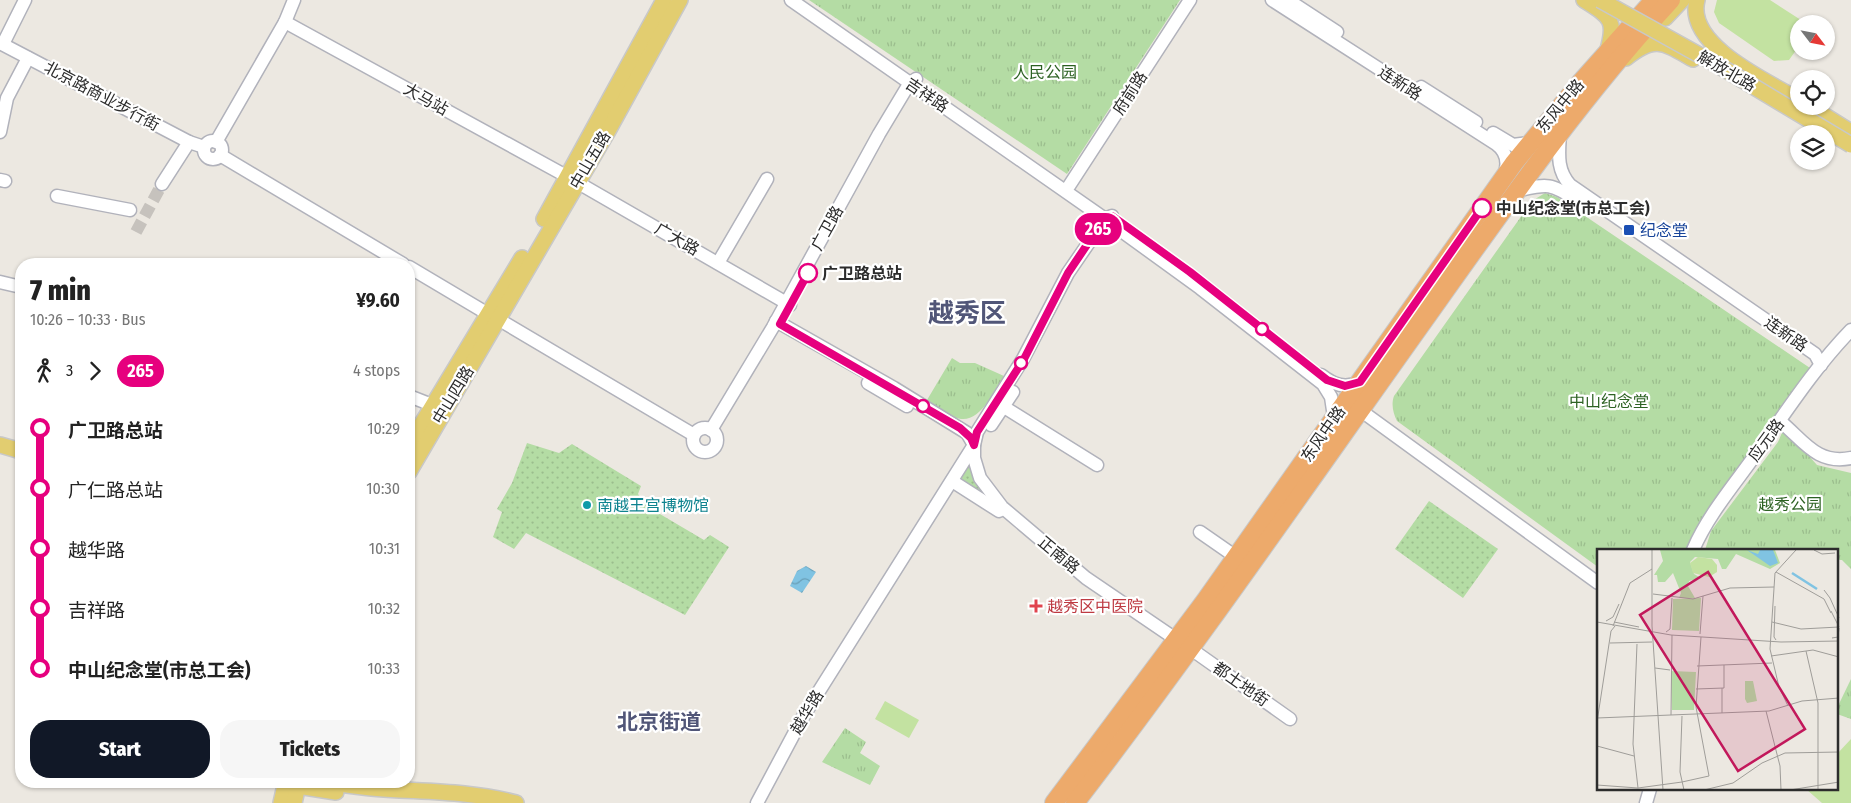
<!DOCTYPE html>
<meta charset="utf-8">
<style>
body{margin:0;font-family:"Fira Sans Condensed","Noto Sans SC",sans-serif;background:#f6f6f6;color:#222;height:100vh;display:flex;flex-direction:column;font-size:19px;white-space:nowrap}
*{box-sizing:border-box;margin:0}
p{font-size:16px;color:#767676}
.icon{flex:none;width:28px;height:28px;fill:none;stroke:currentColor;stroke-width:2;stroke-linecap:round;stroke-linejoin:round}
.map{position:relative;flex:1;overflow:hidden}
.panel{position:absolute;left:15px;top:258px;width:400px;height:530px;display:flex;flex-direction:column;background:#fff;border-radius:20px;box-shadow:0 1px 4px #0004}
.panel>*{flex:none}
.badge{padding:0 10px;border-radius:16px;font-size:18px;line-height:32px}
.needle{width:32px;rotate:122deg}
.tools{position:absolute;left:1790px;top:15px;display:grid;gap:10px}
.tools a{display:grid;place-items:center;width:45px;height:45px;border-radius:50%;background:#fff;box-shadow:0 1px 4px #0004;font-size:25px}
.map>.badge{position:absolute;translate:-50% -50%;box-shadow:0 0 0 2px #fff}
.legs{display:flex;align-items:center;gap:8px;height:55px;padding:0 15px;font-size:16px}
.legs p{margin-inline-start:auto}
.summary{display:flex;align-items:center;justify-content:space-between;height:85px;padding:0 15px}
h1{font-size:28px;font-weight:800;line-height:38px}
.primary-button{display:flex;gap:10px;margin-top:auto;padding:10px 15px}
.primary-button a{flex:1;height:58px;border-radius:20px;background:#111827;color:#fff;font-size:20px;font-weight:800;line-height:58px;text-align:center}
.primary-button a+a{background:#f6f6f6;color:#222}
ul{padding:0 15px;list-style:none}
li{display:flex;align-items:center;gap:18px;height:60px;font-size:19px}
li i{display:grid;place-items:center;width:8px;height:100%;margin:0 6px;background:currentColor}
li i::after{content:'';width:12px;height:12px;margin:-6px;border:4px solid;border-radius:50%;background:#fff}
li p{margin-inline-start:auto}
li:first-child i{background:linear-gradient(#0000 50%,currentColor 0)}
li:last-child i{background:linear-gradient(currentColor 50%,#0000 0)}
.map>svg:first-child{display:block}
</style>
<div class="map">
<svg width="1851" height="803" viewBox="0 0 1851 803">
<defs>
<pattern id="grass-dots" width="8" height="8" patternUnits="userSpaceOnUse" patternTransform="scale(1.25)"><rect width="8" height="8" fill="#b4dca4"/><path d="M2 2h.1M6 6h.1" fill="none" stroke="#9bbd8d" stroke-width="1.8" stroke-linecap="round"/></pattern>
<pattern id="park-tufts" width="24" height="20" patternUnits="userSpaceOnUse" patternTransform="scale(1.25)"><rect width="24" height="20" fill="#b4dca4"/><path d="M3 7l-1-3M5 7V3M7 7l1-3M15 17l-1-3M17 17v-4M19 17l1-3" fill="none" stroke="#9bbd8d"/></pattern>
<pattern id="water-waves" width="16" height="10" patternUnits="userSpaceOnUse" patternTransform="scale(1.25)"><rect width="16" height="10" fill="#80c3e2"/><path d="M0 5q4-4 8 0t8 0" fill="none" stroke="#699fb7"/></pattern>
</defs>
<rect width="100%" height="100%" fill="#ece8e1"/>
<g fill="url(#grass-dots)">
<polygon points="527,443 559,453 572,444 641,486 638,494 648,507 704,540 710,535 729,547 685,615 526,533 514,549 493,537 502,512 497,509 512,483"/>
<polygon points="970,461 990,501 959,481"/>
<polygon points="1429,501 1498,549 1463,598 1395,549"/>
</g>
<g fill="url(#park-tufts)">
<polygon points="809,0 1180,0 1067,174"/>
<path d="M1545 193 1557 197 1810 368 1808 375 1705 514 1687 550H1598V567L1397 421C1393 413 1391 404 1394 396L1532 201Z"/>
<path d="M952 358 960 363H975L1004 376C993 392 979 428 954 417 944 413 935 406 927 400Z"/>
<polygon points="1784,428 1817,465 1851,473 1851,569 1842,560 1837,560 1837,550 1705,550 1711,531 1778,442"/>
<polygon points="1851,679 1851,719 1837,714 1837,708"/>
<polygon points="845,728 866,742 860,753 880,766 870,785 822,762"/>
</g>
<g fill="#c3e2a1">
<polygon points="1717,0 1770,0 1804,22 1799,24 1799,46 1789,60 1774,61 1719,23 1714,12"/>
<polygon points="885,701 919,720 909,738 875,719"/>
<polygon points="1851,739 1851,803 1822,803 1806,789 1837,789 1837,754"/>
</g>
<polygon fill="url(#water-waves)" points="806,566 816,572 802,593 790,586 797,571"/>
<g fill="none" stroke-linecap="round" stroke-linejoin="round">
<polyline stroke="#c6c2bd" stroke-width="12" stroke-dasharray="12 6" stroke-linecap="butt" points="136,232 162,184"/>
<defs>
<g id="minor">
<polyline points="791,0 1105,219 1200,288 1323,384 1331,397 1334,417"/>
<path d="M1272 0 1496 144C1507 152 1509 163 1504 176"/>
<polyline points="1288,0 1337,32"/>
<polyline points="285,22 568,177 790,305"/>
<polyline points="0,43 189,142 204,147"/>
<polyline points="3,44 25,0"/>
<polyline points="1421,87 1476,122"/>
<polyline points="0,132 7,98 28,58"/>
<polyline points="1493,133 1513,145 1529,143"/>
<path d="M1560 133C1559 153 1556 169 1570 185L1815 354 1821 365"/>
<circle cx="213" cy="150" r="9"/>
<polyline points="216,142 285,22 294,0"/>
<polyline points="220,155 403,264"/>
<polyline points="0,180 5,181"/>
<polyline points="162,184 189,142"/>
<polyline points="1069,186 1190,0"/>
<path d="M1516 191C1547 184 1549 182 1577 200"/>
<polyline points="57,196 130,210"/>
<polyline points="718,263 767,179"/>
<polyline points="409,267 488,314"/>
<polyline points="0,282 21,287"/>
<polyline points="498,319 694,435"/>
<polyline points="776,321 894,388 967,433 974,445 974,458 980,478 1002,507 1086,578 1177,640"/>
<path d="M1321 375C1334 385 1345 389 1360 382"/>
<polyline points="868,383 907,406"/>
<polyline points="409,396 432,405"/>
<polyline points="1004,407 1097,465"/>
<polyline points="1360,410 1598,583"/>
<path d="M1780 421C1804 441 1817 465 1851 458"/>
<polyline points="991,425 1013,392"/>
<circle cx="705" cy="440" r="12"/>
<polyline points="711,430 773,327 879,134 909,84 916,79"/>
<polyline points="952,481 999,511"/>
<polyline points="1200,532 1236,557"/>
<path d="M1693 550C1708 515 1734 485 1756 454 1786 412 1815 367 1851 330"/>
<polyline points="1191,649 1290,719"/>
<polyline points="757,803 804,715 974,445 977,432 1023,359 1068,273 1105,219 1112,216"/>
<polyline points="1646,803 1650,789"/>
</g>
<g id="major">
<path d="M1584 0C1611 17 1617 20 1607 53"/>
<path d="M1697 0C1685 45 1768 82 1799 100"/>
<polyline points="1665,18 1682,0"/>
<path d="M1626 58C1655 35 1663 42 1693 59"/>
<polyline points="1809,106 1851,132"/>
<polyline points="544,219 664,0"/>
<polyline points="0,445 21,451"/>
<polyline points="409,445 522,258"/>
<polyline points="409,472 608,131 680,0"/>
<polyline points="289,781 298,786 336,792"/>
<path d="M324 781C388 795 450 786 516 803"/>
<polyline points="281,803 286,781"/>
<polyline points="294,803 299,781"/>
</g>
<g id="highway">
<polyline points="1054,803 1205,601 1514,163 1580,83 1654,0"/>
<path d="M1075 803C1195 647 1306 486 1420 326 1499 215 1578 101 1671 0"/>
</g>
</defs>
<use href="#minor" stroke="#b1b2bb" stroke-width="15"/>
<use href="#major" stroke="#c8c8c8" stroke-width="18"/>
<use href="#highway" stroke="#c8c8c8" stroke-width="20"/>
<use href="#minor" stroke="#fff" stroke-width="12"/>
<use href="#major" stroke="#e2cd70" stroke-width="15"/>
<use href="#highway" stroke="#edaa6b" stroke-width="18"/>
<defs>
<polyline id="major-bridge" points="1600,0 1721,67 1851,145"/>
</defs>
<use href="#major-bridge" stroke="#c8c8c8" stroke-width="18" stroke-linecap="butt"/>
<use href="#major-bridge" stroke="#e2cd70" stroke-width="15"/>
</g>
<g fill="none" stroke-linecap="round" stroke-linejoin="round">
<defs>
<polyline id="line-1" points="808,273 780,324 960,428 971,438 974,445 977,432 1024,359 1068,273 1105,218 1112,216 1190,272 1327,380 1345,386 1360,382 1482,208"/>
</defs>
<use href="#line-1" stroke="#fff" stroke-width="11"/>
<use href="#line-1" stroke="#e6007e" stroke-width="8"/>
</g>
<g fill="#fff" stroke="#e6007e" stroke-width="2.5">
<circle cx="1482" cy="208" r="9"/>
<circle cx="808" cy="273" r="9"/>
<circle cx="1262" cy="329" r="6"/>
<circle cx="1021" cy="363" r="6"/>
<circle cx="923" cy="406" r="6"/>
</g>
<rect fill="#1a4fb4" stroke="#fff" stroke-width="2" x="1623" y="224" width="12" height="12" rx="2.5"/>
<circle fill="#0f9aa8" stroke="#fff" stroke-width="2" cx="587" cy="505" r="5"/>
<path fill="#e0444e" stroke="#fff" stroke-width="2" d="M1033.5 598.5h5v5h5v5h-5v5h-5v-5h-5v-5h5z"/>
<g text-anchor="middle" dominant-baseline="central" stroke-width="4.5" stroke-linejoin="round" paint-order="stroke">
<g font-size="16" fill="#2c2c2c" stroke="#fff">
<text transform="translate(1727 71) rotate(30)">解放北路</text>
<text transform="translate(1400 83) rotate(33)">连新路</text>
<text transform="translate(1130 93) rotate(-57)">府前路</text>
<text transform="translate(927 95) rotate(34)">吉祥路</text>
<text transform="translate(102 96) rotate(28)">北京路商业步行街</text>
<text transform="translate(426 99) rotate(29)">大马站</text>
<text transform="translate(1560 106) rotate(-50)">东风中路</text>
<text transform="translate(590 160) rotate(-60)">中山五路</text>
<text transform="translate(827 228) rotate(-61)">广卫路</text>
<text transform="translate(677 239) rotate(30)">广大路</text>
<text transform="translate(1786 334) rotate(35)">连新路</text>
<text transform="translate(453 395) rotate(-59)">中山四路</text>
<text transform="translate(1323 434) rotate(-55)">东风中路</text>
<text transform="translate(1766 440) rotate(-54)">应元路</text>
<text transform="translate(1059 555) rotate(40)">正南路</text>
<text transform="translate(1241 684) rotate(35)">都土地街</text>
<text transform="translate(807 712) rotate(-59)">越华路</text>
</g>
<g font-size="16" fill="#2d6223" stroke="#fff">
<text x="1045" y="72">人民公园</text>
<text x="1609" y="401">中山纪念堂</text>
<text x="1790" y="504">越秀公园</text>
</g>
<g font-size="16" font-weight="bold" fill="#2c2c2c" stroke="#fff" text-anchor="start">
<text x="1496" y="208">中山纪念堂(市总工会)</text>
<text x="822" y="273">广卫路总站</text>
</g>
<g font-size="16" fill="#164399" stroke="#fff" text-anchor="start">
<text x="1640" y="230">纪念堂</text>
</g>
<g font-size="16" fill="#0d838f" stroke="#fff" text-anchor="start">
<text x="597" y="505">南越王宫博物馆</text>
</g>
<g font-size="16" fill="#be3a42" stroke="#fff" text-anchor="start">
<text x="1047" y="606">越秀区中医院</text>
</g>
<g font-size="21" font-weight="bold" fill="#515678" stroke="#fff">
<text x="659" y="722">北京街道</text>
</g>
<g font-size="26" font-weight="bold" fill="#515678" stroke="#fff">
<text x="967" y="313">越秀区</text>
</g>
</g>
<g transform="translate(1597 549)">
<rect width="241" height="241" fill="#ece8e1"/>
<path d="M148 132H156L160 152 150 154 148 150Z" fill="#b4dca4"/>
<path d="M63 1H178L183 14 173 20 139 5 129 20H125L121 10 98 8 93 13 97 25 104 29 92 32 91 37 98 49H82L84 44 76 24 68 33H61L60 26H57L66 12ZM104 49 102 82 75 81 76 50ZM74 122 99 123 97 161H75Z" fill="#b4dca4"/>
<path d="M101 8 115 10 120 16V23L112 28 96 24 93 14Z" fill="#c3e2a1"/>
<path d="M150 1 161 5 163 1H176L181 14 173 17Z" fill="#80c3e2"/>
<path fill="none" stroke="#80c3e2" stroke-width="2.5" d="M195 24 220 40"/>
<path fill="none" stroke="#9f9d99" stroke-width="1" d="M55 1V77L66 241M217 1 225 5 238 4M179 23 227 50 234 64M227 41 233 49 242 69M56 45 96 50 133 39 177 38M178 57 177 88 179 91M234 62 242 78M9 72 16 68 22 55M0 73 74 86 184 93 242 92M17 73 42 78M175 73 204 80 242 78M16 77 33 34 55 20M69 83 73 80 75 49M103 85 106 47M235 89 241 88 242 79M13 94 55 93M40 95 36 195 41 239M209 102 221 154V241M174 107 216 101 242 108M100 117 175 114M58 119 73 121M125 139V164M99 140 127 139V116M191 157 182 138 173 100 178 24 199 1M169 162 183 217 184 241M74 166 75 86M85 167 83 223 87 241M0 169 172 162 205 152 242 149M0 173 14 82 18 77M0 197 37 207M85 233 112 227 99 158 104 88M0 236 41 239 85 233M107 241 136 234 165 214 188 204 242 203M193 241 242 233"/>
<path fill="#c2185b" fill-opacity="0.15" stroke="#c2185b" stroke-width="2.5" d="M111 23 208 180 141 222 43 66Z"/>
<rect width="241" height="241" fill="none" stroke="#2c2c2c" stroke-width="2.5"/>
</g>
</svg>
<div class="tools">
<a><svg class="needle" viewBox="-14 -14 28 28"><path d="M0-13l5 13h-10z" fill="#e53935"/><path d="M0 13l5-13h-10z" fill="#767676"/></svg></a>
<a><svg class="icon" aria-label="locate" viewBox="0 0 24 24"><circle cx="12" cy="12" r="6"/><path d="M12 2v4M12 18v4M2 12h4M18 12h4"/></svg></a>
<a><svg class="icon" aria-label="layers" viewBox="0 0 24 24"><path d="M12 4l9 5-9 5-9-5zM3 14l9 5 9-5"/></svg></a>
</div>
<b class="badge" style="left:1098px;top:229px;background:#e6007e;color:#fff">265</b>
<section class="panel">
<div class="summary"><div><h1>7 min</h1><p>10:26 – 10:33 · Bus</p></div><b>¥9.60</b></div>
<div class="legs"><svg class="icon" aria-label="walk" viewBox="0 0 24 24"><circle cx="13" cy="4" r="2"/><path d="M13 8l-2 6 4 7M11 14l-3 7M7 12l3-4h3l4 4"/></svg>3<svg class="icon" aria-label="forward" viewBox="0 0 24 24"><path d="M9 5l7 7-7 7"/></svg><b class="badge" style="background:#e6007e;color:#fff">265</b><p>4 stops</p></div>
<ul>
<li><i style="color:#e6007e"></i><b>广卫路总站</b><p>10:29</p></li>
<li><i style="color:#e6007e"></i><span>广仁路总站</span><p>10:30</p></li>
<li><i style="color:#e6007e"></i><span>越华路</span><p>10:31</p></li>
<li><i style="color:#e6007e"></i><span>吉祥路</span><p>10:32</p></li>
<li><i style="color:#e6007e"></i><b>中山纪念堂(市总工会)</b><p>10:33</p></li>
</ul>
<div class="primary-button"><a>Start</a><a>Tickets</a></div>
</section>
</div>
